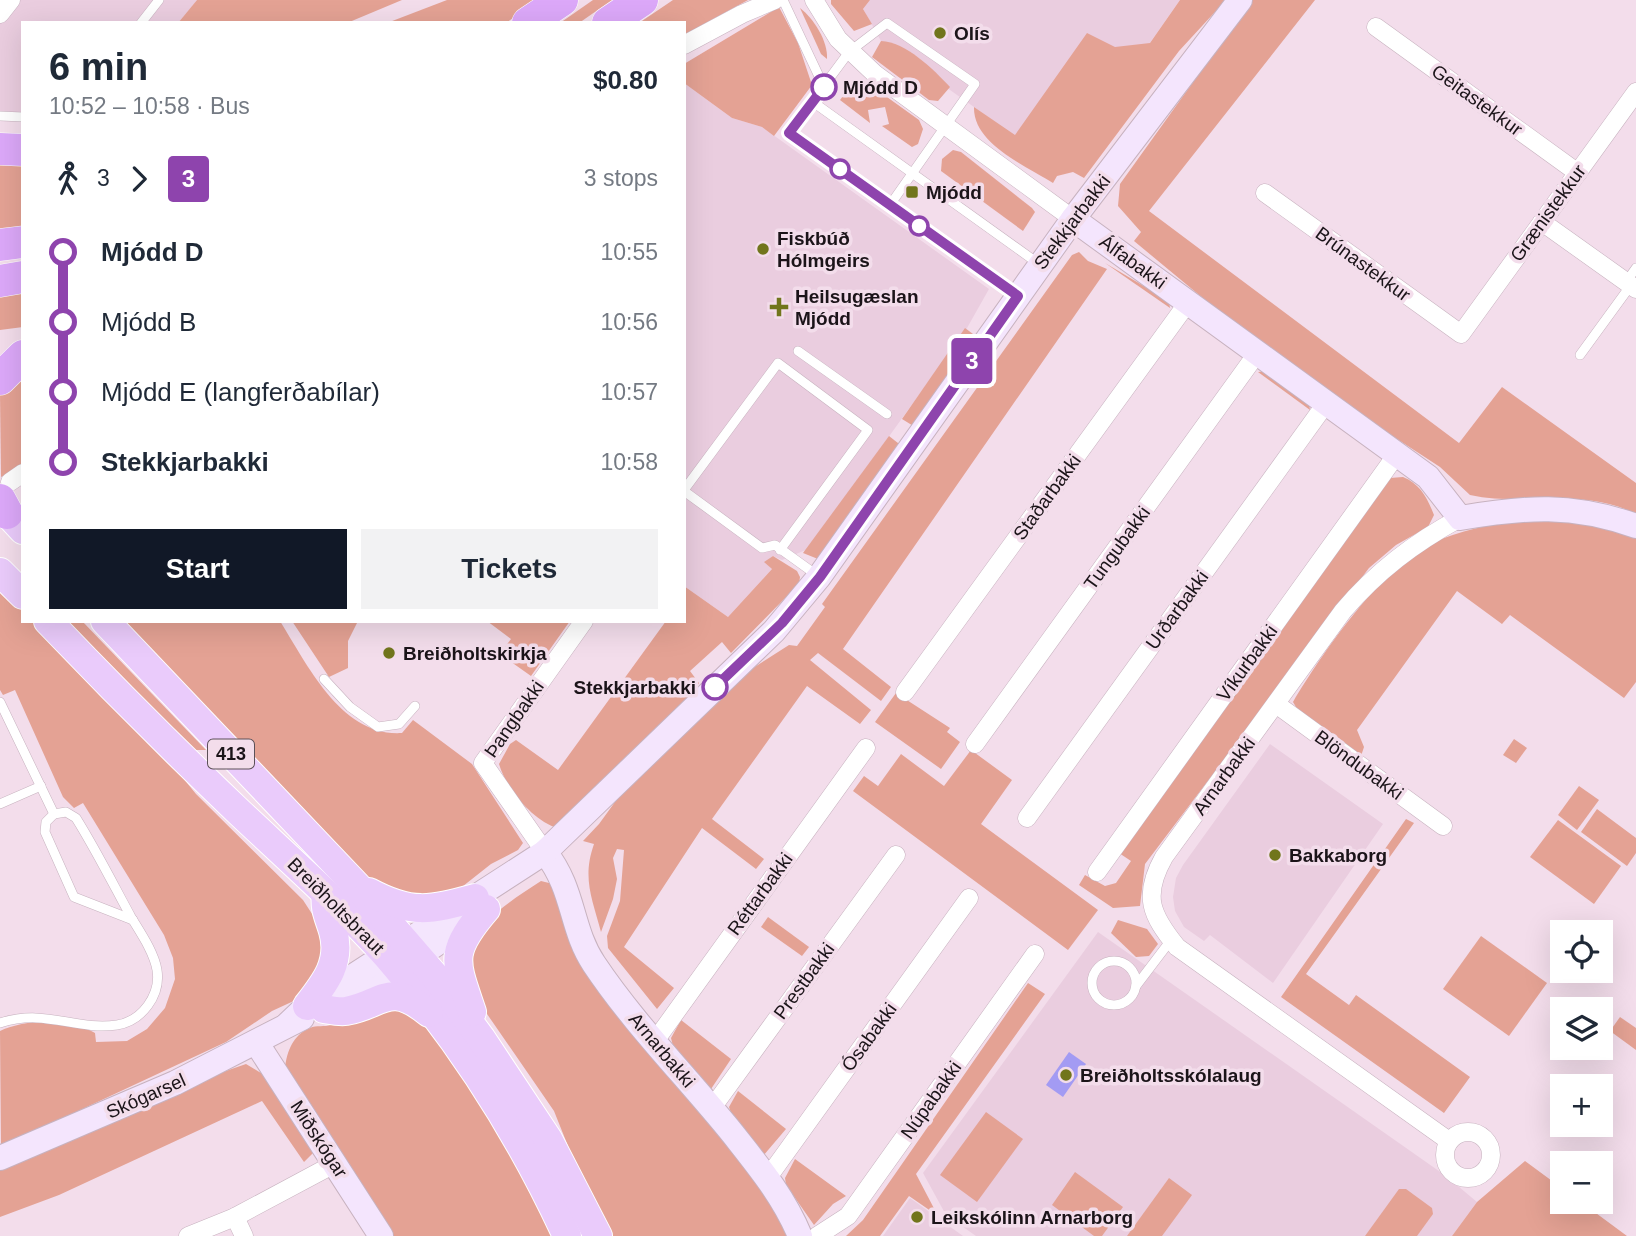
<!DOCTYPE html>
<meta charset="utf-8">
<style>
body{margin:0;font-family:Helvetica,sans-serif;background:#f2f2f3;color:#1f2937;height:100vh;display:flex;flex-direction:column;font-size:26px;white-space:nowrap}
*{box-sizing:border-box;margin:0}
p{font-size:23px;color:#747a83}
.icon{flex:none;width:38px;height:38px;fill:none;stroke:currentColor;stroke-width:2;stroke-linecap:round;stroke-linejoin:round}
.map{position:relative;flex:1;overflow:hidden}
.panel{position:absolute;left:21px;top:21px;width:665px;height:602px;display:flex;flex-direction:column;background:#fff;border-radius:0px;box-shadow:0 7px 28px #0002}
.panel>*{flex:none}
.badge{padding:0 14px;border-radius:5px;font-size:24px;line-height:46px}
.controls{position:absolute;left:1550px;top:920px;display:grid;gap:14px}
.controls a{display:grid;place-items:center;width:63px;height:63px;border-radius:0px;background:#fff;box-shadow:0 7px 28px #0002;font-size:35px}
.map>.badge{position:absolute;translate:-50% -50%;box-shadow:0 0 0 4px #fff}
.legs{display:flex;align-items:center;gap:10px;height:77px;padding:0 28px;font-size:23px}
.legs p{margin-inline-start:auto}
.summary{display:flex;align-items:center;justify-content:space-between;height:119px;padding:0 28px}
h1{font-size:38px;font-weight:700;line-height:52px}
.cta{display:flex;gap:14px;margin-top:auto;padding:14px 28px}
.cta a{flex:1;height:80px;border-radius:0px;background:#111827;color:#fff;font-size:28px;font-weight:700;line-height:80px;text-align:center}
.cta a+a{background:#f2f2f3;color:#1f2937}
ul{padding:0 28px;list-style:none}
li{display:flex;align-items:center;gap:24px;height:70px;font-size:26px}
li i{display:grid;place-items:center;width:10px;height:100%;margin:0 9px;background:currentColor}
li i::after{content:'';width:18px;height:18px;margin:-9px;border:5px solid;border-radius:50%;background:#fff}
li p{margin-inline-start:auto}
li:first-child i{background:linear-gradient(#0000 50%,currentColor 0)}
li:last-child i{background:linear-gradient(currentColor 50%,#0000 0)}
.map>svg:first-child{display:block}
</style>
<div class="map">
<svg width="1636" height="1236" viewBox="0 0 1636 1236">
<rect width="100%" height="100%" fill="#f3ddeb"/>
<g fill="#eacddf">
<polygon points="0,0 197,0 178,23 23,23 23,120 0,118"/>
<polygon points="870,0 1180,0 1084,137 1046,158 881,41 863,9"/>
<polygon points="684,83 732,118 762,127 989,289 967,328 808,549 782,560 773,556 765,562 772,569 728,617 684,586"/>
<polygon points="1270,744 1383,824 1273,983 1210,935 1204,941 1184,927 1175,911 1173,897 1176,878 1183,865"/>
<polygon points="1098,932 1446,1176 1477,1202 1452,1236 976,1236 946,1215 923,1173"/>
<polygon points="910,1198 963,1236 883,1236"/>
</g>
<g fill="#e4a294">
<polygon points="197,0 402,0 347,23 178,23"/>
<polygon points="447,0 539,0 506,23 387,23"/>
<polygon points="593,0 612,0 579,23 560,23"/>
<polygon points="673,0 748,0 684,35 684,23 639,23"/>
<polygon points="831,0 870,0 863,9 872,24 854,31 831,4"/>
<path d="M1180 0H1226L1179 51 1084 178 1073 172 1057 176 1053 183C1025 165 973 144 974 107L1015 135 1087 33 1115 47 1150 43Z"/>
<path d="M1252 0H1315L1149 211 1459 443 1502 387 1636 483V514C1584 487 1524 507 1470 495L1440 467 1368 420 1239 328 1134 241 1141 232 1118 206 1120 184Z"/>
<polygon points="779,7 798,43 812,85 774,136 762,127 732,118 684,83 684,64"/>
<path d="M800 8C814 19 828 41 827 59L821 54Z"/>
<path d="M881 41C906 42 933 69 950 87L938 101 929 100 872 57Z"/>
<polygon points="856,79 866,82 919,120 923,129 918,144 912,147 882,126 889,124 885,107 868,110 870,123 840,100"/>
<polygon points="953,150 961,152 1032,208 1035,212 1023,231 941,171 942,159"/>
<polygon points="0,165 23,165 23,229 0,234"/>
<path d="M1079 252 1088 261 1107 269 843 649 891 687 881 701 818 653 810 660 871 710 860 724 807 686 712 819 764 859 756 869 702 828 624 947 674 988 657 1009 608 948 607 936 620 901 624 850 617 849 613 858 617 879 613 899 601 932C592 898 582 878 594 844L583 841 599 824 631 780 747 672 789 645 797 646 825 607 822 604 1072 255Z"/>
<polygon points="1105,263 1169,301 1170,308"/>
<polygon points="23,286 23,327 0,330 0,291"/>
<polygon points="965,328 973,334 958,366 915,427 902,419"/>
<polygon points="23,371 23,466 1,477 0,394"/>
<polygon points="1267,371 1309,403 1310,410 1258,372"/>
<polygon points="889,436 903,447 818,559 803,553"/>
<path d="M1403 477C1420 484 1427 497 1434 515L1428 527 1396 545 1369 568 1145 864 1140 906 1113 908 1079 885 1085 875 1105 886 1116 883 1131 861 1119 853 1390 478Z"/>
<path d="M1545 516 1594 523 1636 538V682L1624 698 1510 615 1502 624 1457 591 1357 730 1364 747 1361 756 1299 712 1293 702C1321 655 1381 568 1430 544 1463 528 1509 521 1545 516Z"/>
<path d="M773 556 797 571 800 577 799 584 731 653 722 642 690 671 699 683 669 723 554 827C530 817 506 788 499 764L510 744 516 740 558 770 666 621H684V586L728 617 772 569 764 562Z"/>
<path d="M0 585 23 608V621H35L161 751 196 794 303 900 327 937 311 993 272 1011 226 1042 1 1147 0 1031C26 1019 69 1018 95 1033L96 1042 127 1041 147 1029 165 1008 175 979 173 958 164 935 83 803 74 808 63 797 15 690 3 695 0 690Z"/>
<polygon points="63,621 82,621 206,750 194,750"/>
<path d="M117 621H280C308 666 342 737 402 733L413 720 472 764 523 843 518 850 491 864 453 894 422 902 374 886 334 841Z"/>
<polygon points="292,621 358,621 348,641 348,668 329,677"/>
<polygon points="487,621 570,621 531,676 500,654 511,639"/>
<polygon points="896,693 950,728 947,732 960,742 941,769 875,722"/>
<polygon points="1514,739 1527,748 1516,763 1503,755"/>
<polygon points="971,750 1012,780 981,824 1098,910 1068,950 853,791 864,776 878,786 901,754 944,786"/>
<polygon points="1579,786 1599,800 1577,830 1558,815"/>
<polygon points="1597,809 1636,838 1636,853 1627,866 1581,832"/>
<polygon points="1406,819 1414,823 1306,974 1349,1005 1356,995 1470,1077 1444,1113 1281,997"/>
<polygon points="1558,820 1621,866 1594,904 1530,857"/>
<path d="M541 881 553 884 571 933 744 1163 792 1236H604L554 1111 476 998 467 944C486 917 513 899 541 881Z"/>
<polygon points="768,917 809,947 802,956 761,927"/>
<polygon points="1118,920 1147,929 1158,944 1149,956 1136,957 1111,933"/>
<polygon points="1481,936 1547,983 1509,1036 1443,989"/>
<polygon points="1028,983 1045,994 916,1174 938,1216 909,1196 880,1236 846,1236 863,1220"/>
<path d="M388 1004 421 1019 471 1083 557 1236H388L285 1068C287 1051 293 1035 310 1028 316 1025 325 1027 331 1025 351 1017 367 1009 388 1004Z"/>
<polygon points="1620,1017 1636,1028 1636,1050 1610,1031"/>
<polygon points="681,1020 731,1059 711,1089 673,1046 671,1038"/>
<path d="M246 1064 269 1078 317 1149 304 1162 262 1101 59 1195 0 1217V1169C84 1138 161 1092 246 1064Z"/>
<polygon points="738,1091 786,1129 763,1156 733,1119 729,1107"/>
<polygon points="986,1112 1023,1139 977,1202 940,1175"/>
<polygon points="795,1159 846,1196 833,1204 814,1225 786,1185 785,1178"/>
<polygon points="1525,1161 1563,1189 1563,1202 1581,1202 1627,1236 1452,1236 1477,1202"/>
<polygon points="1075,1172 1123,1207 1102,1236 1094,1236 1052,1205"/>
<polygon points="1169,1178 1192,1195 1162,1236 1127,1236"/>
<polygon points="1399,1189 1406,1189 1432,1208 1433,1214 1417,1236 1365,1236"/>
</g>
<polygon fill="#a39bf3" points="1069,1052 1086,1064 1063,1097 1046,1085"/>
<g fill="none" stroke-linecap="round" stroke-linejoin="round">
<defs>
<g id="lane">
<polyline points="783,0 824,87"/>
<polyline points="141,23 159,0"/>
<polyline points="813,102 1039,264"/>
<polyline points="0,116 23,117"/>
<polyline points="890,205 975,84 887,23 849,52 789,133 1018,297"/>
<polyline points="1626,282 1636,268"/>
<polyline points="798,351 887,414"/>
<polyline points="1580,355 1631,285"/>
<polyline points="684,490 778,363 868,430 780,550"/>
<polyline points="684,491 762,548 775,545 818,576"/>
<polyline points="324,679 350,707 378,727 399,724 415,706"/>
<path d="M0 702 54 814 66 812 76 818C96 850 113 884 131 917 140 932 154 952 157 970 161 995 142 1021 117 1025 75 1031 46 1008 0 1023"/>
<polyline points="0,804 41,786"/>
<polyline points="54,814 46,822 45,832 74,897 133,920"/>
<circle cx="1114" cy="983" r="22"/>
<polyline points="1136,986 1171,940"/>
</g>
<g id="street">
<polyline points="814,0 838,39 875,74 1073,219"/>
<polyline points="0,14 11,0"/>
<polyline points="1376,27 1578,173"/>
<polyline points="684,45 742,14 775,0"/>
<polyline points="1265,193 1461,334 1636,92"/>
<polyline points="1542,222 1636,289"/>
<polyline points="10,482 23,473"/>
<polyline points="905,692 1189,301"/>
<polyline points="1276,704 1443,826"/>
<polyline points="975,744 1258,352"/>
<polyline points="1027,818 1327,402"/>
<polyline points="545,852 483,763 584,621"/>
<polyline points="1097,872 1397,454"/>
<polyline points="655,1041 866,748"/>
<polyline points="712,1108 896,855"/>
<circle cx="1468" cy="1155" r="23"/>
<path d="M1449 1141 1177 947C1151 915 1142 896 1164 857L1343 611C1377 571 1414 543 1460 518"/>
<polyline points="769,1176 969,898"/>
<polyline points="235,1217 244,1236"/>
<polyline points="188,1236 235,1217 336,1163"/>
<polyline points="817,1236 848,1216 1035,954"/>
</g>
<g id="secondary">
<path d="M1073 219 1428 477 1460 518C1525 507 1572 503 1636 526"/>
<path d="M545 852C575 890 570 928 594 964 634 1024 687 1077 733 1134 759 1167 784 1197 800 1236"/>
<polyline points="335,1003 398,970 477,916"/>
<polyline points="288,1024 307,1006 545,852 774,631 819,577 1073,219 1240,0"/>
<polyline points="256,1042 381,1236"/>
<polyline points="0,1158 175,1083 302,1018"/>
</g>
<g id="primary">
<polyline points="0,505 23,530"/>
<polyline points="0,572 23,595"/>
<path d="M48 621C110 686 174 750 239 812 289 859 341 905 387 956 459 1039 521 1136 567 1236"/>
<polyline points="105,621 357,886 434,975 481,1038 548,1139 598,1236"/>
<path d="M369 892C412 915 430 910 475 898"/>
<path d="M307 1006C325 983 342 962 333 931 329 917 324 910 326 894"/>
<path d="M324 1009C330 1010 339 1012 346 1011 382 1005 389 980 429 1013"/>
<path d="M472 1012C455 961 448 953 486 909"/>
</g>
<g id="highway">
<polyline points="528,23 562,0"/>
<polyline points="608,23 642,0"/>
<polyline points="0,149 23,150"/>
<polyline points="0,245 23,242"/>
<polyline points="0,281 23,277"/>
<polyline points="0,379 23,356"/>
<polyline points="0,500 7,513"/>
</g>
</defs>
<use href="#lane" stroke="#c7b2bf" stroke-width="10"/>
<use href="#street" stroke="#c7b2bf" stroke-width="19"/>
<use href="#secondary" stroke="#c7b2bf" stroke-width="26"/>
<use href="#primary" stroke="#fff" stroke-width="30"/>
<use href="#highway" stroke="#fff" stroke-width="33"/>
<use href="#lane" stroke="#fff" stroke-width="9"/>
<use href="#street" stroke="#fff" stroke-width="18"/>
<use href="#secondary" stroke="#f4e5fd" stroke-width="24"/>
<use href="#primary" stroke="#eacbfb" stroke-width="28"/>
<use href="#highway" stroke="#dca8f9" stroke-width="32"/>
</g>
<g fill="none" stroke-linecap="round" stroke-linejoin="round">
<defs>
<polyline id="line-1" points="715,687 782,623 820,577 1018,296 789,133 824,87"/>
</defs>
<use href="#line-1" stroke="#fff" stroke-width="16"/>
<use href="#line-1" stroke="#8e44ad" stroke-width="10"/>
</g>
<g fill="#71751c" stroke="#f3ddeb" stroke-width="2.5">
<circle cx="940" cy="33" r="7"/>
<rect x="905" y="185" width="14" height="14" rx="3.5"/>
<circle cx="763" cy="249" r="7"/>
<path d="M775.5 296.5h7v7h7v7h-7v7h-7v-7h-7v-7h7z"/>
<circle cx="389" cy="653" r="7"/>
<circle cx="1275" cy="855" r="7"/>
<circle cx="1066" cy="1075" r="7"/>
<circle cx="917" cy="1217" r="7"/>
</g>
<g fill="#fff" stroke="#8e44ad" stroke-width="3.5">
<circle cx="824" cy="87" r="12"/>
<circle cx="840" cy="169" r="9"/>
<circle cx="919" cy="226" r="9"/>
<circle cx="715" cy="687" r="12"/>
</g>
<g text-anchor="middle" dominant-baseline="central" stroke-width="7" stroke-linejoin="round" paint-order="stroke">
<rect fill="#f3ddeb" stroke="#5c5058" stroke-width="2" x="208" y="739.5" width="46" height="29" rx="5"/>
<g font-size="18" font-weight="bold" fill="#1b1419">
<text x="231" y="754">413</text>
</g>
<g font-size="19" font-weight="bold" fill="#1b1419" stroke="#f3ddeb" text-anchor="start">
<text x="954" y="33">Olís</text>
<text x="926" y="192">Mjódd</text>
<text x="777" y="238">Fiskbúð<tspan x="777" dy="22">Hólmgeirs</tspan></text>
<text x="795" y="296">Heilsugæslan<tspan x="795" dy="22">Mjódd</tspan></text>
<text x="403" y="653">Breiðholtskirkja</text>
<text x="1289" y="855">Bakkaborg</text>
<text x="1080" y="1075">Breiðholtsskólalaug</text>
<text x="931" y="1217">Leikskólinn Arnarborg</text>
</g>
<g font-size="19" font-weight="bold" fill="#1b1419" stroke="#f3ddeb" text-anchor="start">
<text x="843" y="87">Mjódd D</text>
<text x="696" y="687" text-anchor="end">Stekkjarbakki</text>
</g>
<g font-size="19" fill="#1b1419" stroke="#f3ddeb">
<text transform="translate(1477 100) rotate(36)">Geitastekkur</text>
<text transform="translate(1548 213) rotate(-54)">Grænistekkur</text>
<text transform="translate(1072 222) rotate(-53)">Stekkjarbakki</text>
<text transform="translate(1133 262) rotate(36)">Álfabakki</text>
<text transform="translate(1363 264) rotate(36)">Brúnastekkur</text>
<text transform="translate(1047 497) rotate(-54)">Staðarbakki</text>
<text transform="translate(1117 548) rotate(-54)">Tungubakki</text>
<text transform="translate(1177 610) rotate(-54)">Urðarbakki</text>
<text transform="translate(1247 663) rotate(-54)">Víkurbakki</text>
<text transform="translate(514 719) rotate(-55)">Þangbakki</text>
<text transform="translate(1359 765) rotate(36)">Blöndubakki</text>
<text transform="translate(1224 776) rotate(-54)">Arnarbakki</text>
<text transform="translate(760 894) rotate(-54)">Réttarbakki</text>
<text transform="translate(336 906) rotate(45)">Breiðholtsbraut</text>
<text transform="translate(804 981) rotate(-54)">Prestbakki</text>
<text transform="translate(869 1037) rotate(-54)">Ósabakki</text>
<text transform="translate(662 1050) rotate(50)">Arnarbakki</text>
<text transform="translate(146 1096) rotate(-24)">Skógarsel</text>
<text transform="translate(931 1100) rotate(-55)">Núpabakki</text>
<text transform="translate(319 1139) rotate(57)">Miðskógar</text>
</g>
</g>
</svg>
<div class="controls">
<a><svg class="icon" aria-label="locate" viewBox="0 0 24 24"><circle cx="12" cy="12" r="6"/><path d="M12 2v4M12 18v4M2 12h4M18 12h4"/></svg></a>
<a><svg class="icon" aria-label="layers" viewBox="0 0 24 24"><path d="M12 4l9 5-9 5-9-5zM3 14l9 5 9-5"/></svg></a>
<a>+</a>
<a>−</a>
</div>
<b class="badge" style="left:972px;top:361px;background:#8e44ad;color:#fff">3</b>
<section class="panel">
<div class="summary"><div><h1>6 min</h1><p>10:52 – 10:58 · Bus</p></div><b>$0.80</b></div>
<div class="legs"><svg class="icon" aria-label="walk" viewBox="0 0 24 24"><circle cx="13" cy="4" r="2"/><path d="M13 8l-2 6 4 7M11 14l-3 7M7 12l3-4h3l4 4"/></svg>3<svg class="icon" aria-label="forward" viewBox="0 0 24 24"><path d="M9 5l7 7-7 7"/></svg><b class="badge" style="background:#8e44ad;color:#fff">3</b><p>3 stops</p></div>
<ul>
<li><i style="color:#8e44ad"></i><b>Mjódd D</b><p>10:55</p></li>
<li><i style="color:#8e44ad"></i><span>Mjódd B</span><p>10:56</p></li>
<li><i style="color:#8e44ad"></i><span>Mjódd E (langferðabílar)</span><p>10:57</p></li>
<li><i style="color:#8e44ad"></i><b>Stekkjarbakki</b><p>10:58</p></li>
</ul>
<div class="cta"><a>Start</a><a>Tickets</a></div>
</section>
</div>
